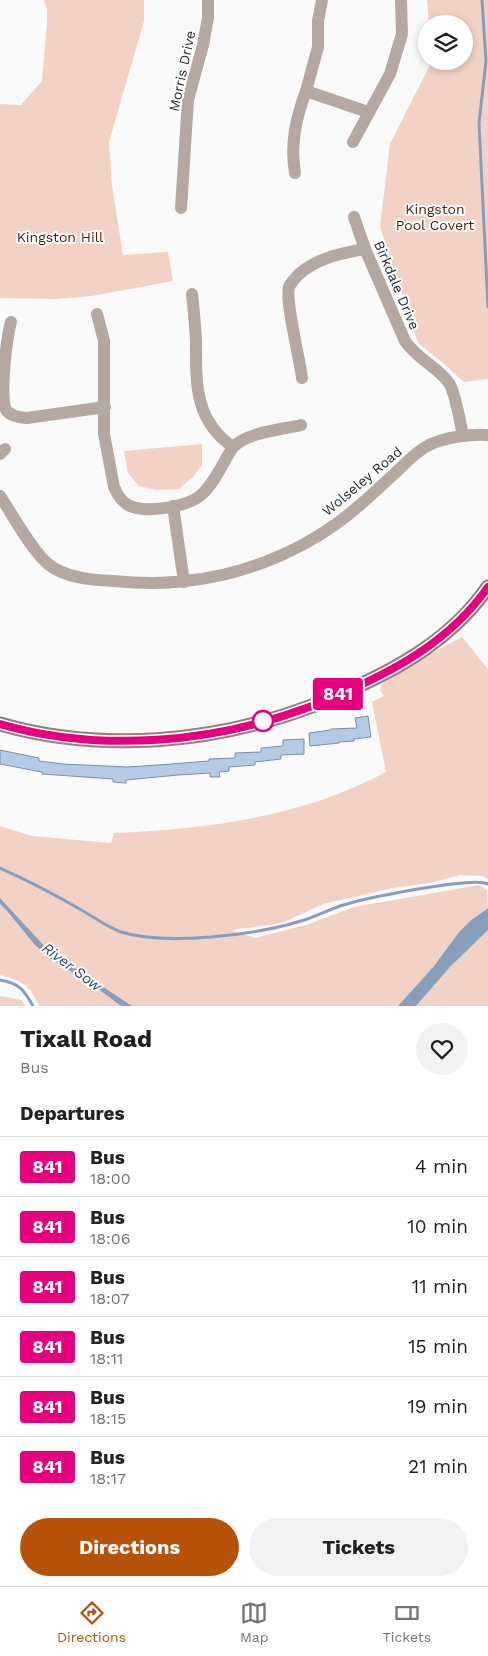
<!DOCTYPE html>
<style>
body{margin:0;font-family:"Work Sans",sans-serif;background:#f2f2f2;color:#202124;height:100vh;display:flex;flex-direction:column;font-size:19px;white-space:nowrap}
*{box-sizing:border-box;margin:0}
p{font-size:16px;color:#757577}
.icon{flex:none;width:28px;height:28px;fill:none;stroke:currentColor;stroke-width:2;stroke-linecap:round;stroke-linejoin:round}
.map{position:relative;height:1006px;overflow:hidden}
.sheet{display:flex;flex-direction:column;background:#fff;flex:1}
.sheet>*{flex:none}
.badge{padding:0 10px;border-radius:4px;font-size:18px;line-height:32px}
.buttons{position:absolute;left:418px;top:15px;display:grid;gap:10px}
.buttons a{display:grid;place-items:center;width:55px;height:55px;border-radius:50%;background:#fff;box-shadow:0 2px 8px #0003;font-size:25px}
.map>.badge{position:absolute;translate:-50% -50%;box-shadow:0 0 0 2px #fff}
h2{padding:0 20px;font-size:19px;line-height:45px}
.round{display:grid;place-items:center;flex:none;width:52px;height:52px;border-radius:26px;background:#f2f2f2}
.headline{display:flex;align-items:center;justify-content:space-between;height:85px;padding:0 20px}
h1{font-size:24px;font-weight:700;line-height:38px}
.button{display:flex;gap:10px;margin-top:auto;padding:10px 20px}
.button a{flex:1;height:58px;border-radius:30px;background:#b45309;color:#fff;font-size:20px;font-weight:700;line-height:58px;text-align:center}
.button a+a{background:#f2f2f2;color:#202124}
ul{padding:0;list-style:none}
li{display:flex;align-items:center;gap:15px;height:60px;padding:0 20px;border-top:1px solid #e0e0e0}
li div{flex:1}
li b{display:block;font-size:19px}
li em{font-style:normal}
li .badge{min-width:55px;font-weight:700;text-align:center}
.dock{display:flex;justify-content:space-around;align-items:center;height:70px;border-top:1px solid #e0e0e0;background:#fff;font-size:14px;color:#757577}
.dock a{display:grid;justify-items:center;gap:2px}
.dock .on{color:#b45309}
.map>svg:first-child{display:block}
</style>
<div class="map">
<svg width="488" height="1006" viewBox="0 0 488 1006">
<rect width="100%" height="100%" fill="#fafafa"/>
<g fill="#f2d2c4">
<polygon points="44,0 144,0 144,21 109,142 112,186 123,255 168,252 173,281 92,296 56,299 0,298 0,104 21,105 42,81 47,23 47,9"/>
<polygon points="427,0 488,0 488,379 464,382 442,362 418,343 380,227 390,144 432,61 464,61 464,24 429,24"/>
<polygon points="202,444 202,465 194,476 179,489 156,490 139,486 128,473 124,451"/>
<path d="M462 637 488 669V879L483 876 460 875 430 883 393 888 323 904 282 923 232 930 255 938 306 925 354 907 479 885 487 890 488 908 470 921 459 932 434 966 398 1006H132L48 950 0 898V826L32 836 111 843 114 833C208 829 302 817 386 772L372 702 384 696 380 690 382 684 417 661Z"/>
<path d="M0 904 7 911 35 945 51 959 90 983 121 1006H39C29 984 23 981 0 975Z"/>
<polygon points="488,930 488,1006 416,1006 450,967"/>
<polygon points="0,996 22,1000 25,1006 0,1006"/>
</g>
<g fill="#889eba">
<polygon points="0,898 48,950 132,1006 121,1006 90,983 51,959 35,945 7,911 0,904"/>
<polygon points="488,908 488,930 450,967 416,1006 398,1006 434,966 459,932 470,921"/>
</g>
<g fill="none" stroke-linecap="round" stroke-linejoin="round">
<g stroke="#889eba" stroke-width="3">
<polyline points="482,0 486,61 479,123 488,307"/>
<path d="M0 868C27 880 52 893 78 908 91 915 106 927 121 932 166 946 255 935 301 921 316 917 331 908 347 904 367 898 474 876 488 884"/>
<path d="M0 980C19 983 24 990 33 1006"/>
</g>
</g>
<g fill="#b4cbe8" stroke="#7d8ea3">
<polygon points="368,716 371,737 354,739 354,741 339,742 339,743 310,746 309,733 331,730 331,729 357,728 355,718"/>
<polygon points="304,739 304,754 281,755 281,759 255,762 255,765 229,767 229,771 219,772 220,777 210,777 210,773 178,775 126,780 126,783 113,782 113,779 42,774 42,772 0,764 0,750 39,758 39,761 63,764 127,767 158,765 209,761 209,759 235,758 235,753 261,752 261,748 283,746 283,740"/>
</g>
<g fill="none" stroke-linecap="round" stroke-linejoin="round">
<g stroke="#b5a8a3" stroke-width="12">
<polyline points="322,0 318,21 318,47 306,91 368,112"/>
<polyline points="353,142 390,74 402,34 401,0"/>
<path d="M295 173C290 144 296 118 306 91"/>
<polyline points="181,208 188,100 203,45 208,18 208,0"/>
<path d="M354 217 365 249 405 341C417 359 439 368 449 383 456 394 460 423 463 436"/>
<path d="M192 294C194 310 195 325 196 340 196 383 194 420 233 447"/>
<path d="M97 314 104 341V434L114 487C117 494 121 501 128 505 144 514 187 507 201 495 215 483 223 462 233 447 248 432 280 430 301 425"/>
<path d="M11 322C6 340 0 396 6 410 12 417 19 417 27 418L105 407"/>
<path d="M302 378C300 360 285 301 289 287 291 282 295 279 298 275 318 257 340 254 365 249"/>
<polyline points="0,454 5,449"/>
<path d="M0 496C12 514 32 551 48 564 65 578 92 580 113 581 136 583 162 584 185 581 238 576 293 555 336 524 357 509 375 492 394 474 405 464 415 452 429 445 446 437 469 434 488 435"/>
<polyline points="173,506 184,582"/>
</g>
<path stroke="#938179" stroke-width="15" d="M0 724C101 753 214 743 312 706 324 701 335 696 347 691 402 667 453 637 488 587"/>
</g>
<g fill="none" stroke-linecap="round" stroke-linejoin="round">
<defs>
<path id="line" d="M0 724C101 753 214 743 312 706 324 701 335 696 347 691 402 667 453 637 488 587"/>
</defs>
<use href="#line" stroke="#fff" stroke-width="11"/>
<use href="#line" stroke="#e6007e" stroke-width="8"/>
</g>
<circle fill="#fff" stroke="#e6007e" stroke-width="2.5" cx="263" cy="721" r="10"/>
<g text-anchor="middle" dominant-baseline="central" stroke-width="4" stroke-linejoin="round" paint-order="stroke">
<g font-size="14" fill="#252c34" stroke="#fff">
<text transform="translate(182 71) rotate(-78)">Morris Drive</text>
<text transform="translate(397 285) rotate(67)">Birkdale Drive</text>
<text transform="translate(362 481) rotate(-40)">Wolseley Road</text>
</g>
<g font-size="14" fill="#4f2009" stroke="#fff">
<text x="435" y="209">Kingston<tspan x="435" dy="16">Pool Covert</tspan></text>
<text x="60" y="237">Kingston Hill</text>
</g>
<g font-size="15" font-style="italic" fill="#284a71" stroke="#fff">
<text transform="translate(72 967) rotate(37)">River Sow</text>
</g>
</g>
</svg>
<div class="buttons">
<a><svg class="icon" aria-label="layers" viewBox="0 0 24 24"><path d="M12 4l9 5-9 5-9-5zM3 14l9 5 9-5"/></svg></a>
</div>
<b class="badge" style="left:338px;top:694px;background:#e6007e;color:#fff">841</b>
</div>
<section class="sheet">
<div class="headline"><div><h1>Tixall Road</h1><p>Bus</p></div><a class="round"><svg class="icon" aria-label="heart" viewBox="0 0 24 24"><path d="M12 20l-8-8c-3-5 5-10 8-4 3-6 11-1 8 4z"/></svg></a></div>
<h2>Departures</h2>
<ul>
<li><span class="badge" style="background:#e6007e;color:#fff">841</span><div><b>Bus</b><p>18:00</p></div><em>4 min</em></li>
<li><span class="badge" style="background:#e6007e;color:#fff">841</span><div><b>Bus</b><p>18:06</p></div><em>10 min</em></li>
<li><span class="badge" style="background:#e6007e;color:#fff">841</span><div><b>Bus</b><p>18:07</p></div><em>11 min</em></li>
<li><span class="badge" style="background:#e6007e;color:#fff">841</span><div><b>Bus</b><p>18:11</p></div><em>15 min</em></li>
<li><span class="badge" style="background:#e6007e;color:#fff">841</span><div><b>Bus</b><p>18:15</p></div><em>19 min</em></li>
<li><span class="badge" style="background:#e6007e;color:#fff">841</span><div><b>Bus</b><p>18:17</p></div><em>21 min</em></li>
</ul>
<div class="button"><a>Directions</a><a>Tickets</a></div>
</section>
<nav class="dock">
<a class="on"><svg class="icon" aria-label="directions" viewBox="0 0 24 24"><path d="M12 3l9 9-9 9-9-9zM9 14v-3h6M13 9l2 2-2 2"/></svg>Directions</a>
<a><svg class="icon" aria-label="map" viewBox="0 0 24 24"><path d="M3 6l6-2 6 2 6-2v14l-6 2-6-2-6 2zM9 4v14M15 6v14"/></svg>Map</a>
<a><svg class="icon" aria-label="tickets" viewBox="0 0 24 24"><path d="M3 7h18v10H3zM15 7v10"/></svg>Tickets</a>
</nav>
